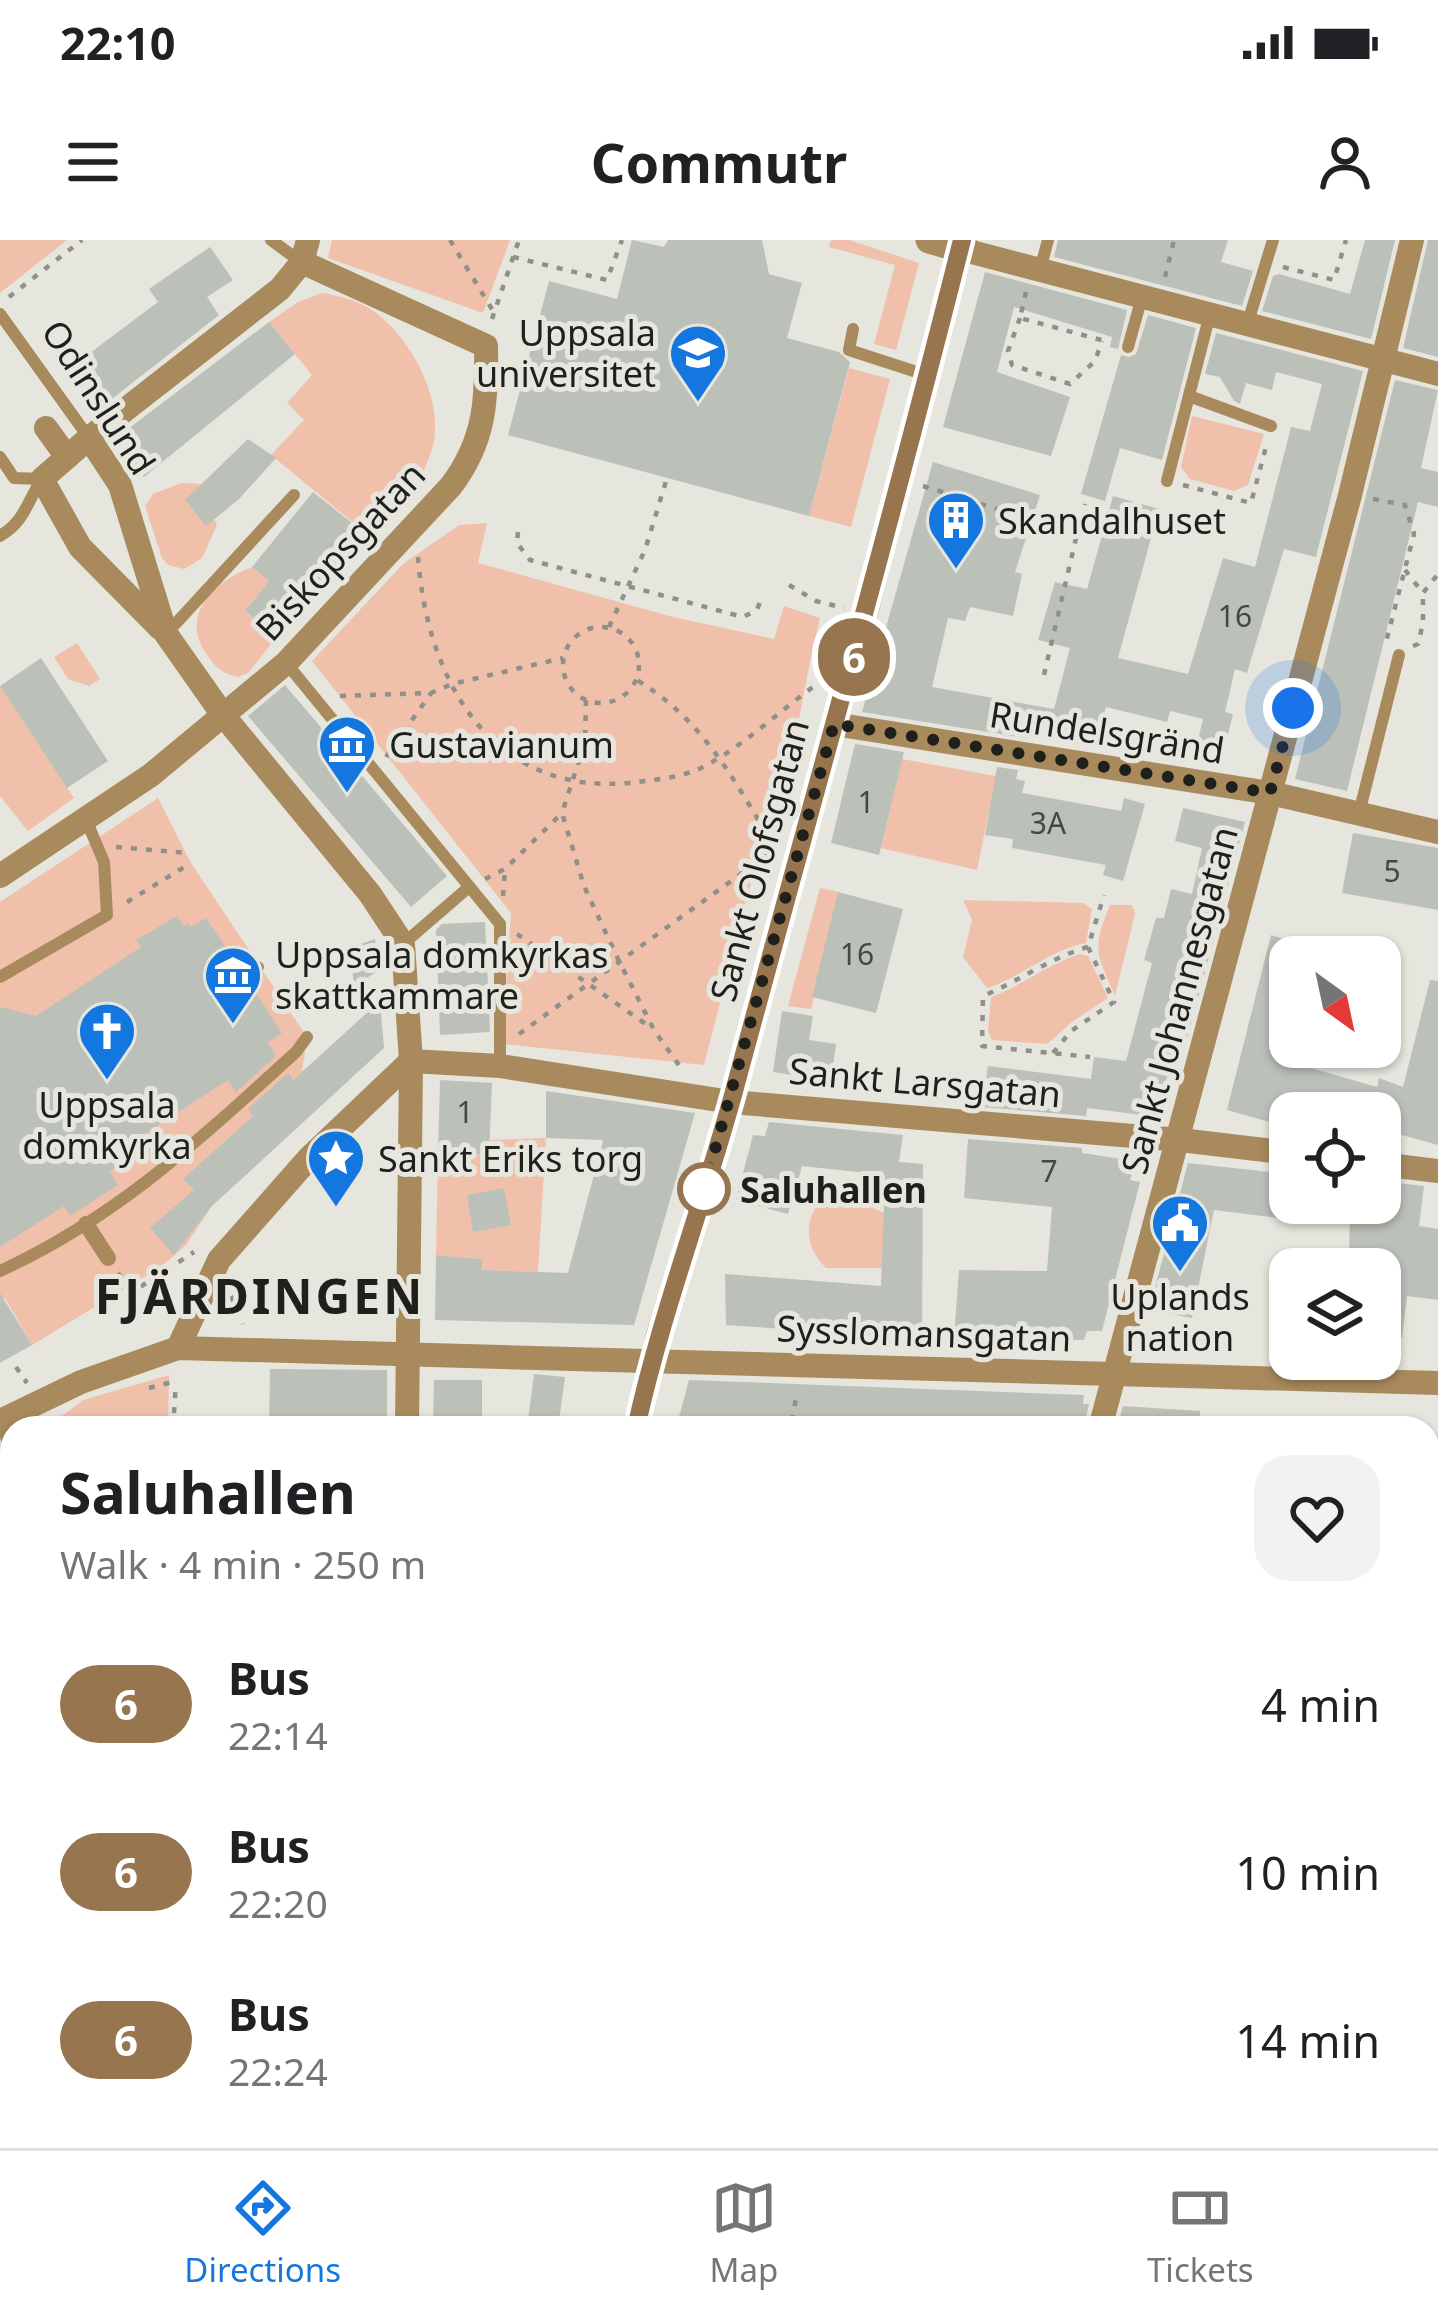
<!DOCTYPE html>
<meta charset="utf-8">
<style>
body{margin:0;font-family:"Noto Sans",sans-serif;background:#f2f2f2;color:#202124;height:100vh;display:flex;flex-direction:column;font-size:45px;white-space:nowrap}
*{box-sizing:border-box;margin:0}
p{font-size:39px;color:#757577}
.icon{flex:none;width:66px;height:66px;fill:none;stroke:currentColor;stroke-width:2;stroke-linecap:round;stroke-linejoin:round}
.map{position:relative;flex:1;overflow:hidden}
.side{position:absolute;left:0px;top:1176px;width:1440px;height:732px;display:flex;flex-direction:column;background:#fff;border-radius:36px 36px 0 0;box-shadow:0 3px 9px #0004}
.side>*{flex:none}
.badge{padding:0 24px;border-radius:39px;font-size:42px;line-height:78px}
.needle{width:78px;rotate:147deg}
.fabs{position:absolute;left:1269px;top:696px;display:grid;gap:24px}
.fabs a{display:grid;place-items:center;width:132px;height:132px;border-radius:24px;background:#fff;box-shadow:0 3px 9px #0004;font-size:60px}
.you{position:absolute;width:60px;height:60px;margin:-30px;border:9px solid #fff;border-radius:50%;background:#1a73e8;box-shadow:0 0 0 18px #1a73e833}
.map>.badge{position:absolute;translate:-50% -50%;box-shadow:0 0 0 6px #fff}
.round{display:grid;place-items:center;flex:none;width:126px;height:126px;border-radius:36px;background:#f2f2f2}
.summary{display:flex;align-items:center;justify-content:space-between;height:204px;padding:0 60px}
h1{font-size:57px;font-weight:700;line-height:90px}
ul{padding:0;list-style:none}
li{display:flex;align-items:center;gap:36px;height:168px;padding:0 60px}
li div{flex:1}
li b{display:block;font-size:45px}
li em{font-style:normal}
li .badge{min-width:132px;font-weight:700;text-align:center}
.status{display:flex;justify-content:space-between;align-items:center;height:84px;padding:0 60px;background:#fff;direction:ltr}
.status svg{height:33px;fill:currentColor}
header{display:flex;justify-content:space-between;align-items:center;height:156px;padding:0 60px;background:#fff;font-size:54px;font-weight:700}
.tab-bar{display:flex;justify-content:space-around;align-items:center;height:168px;border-top:3px solid #e0e0e0;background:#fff;font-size:33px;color:#757577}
.tab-bar a{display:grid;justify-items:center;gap:6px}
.tab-bar .current{color:#1476df}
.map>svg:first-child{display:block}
</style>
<div class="status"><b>22:10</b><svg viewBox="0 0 49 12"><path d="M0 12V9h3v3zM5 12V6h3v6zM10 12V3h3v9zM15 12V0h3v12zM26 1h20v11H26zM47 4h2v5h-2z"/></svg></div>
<header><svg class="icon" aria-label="menu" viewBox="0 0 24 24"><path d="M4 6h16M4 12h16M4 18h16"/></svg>Commutr<svg class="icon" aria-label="person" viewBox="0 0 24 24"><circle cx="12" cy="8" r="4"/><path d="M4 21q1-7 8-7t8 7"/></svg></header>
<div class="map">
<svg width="1438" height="1908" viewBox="0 0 1438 1908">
<rect width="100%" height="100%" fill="#e6e6de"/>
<g fill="#f0c0aa">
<polygon points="0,0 67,0 0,53"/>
<polygon points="332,0 510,0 483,73 328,18"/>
<polygon points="831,0 849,0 919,23 896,110 874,104 895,25 829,7"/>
<path d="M322 53C340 56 361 61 375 72 411 99 444 159 433 205 424 242 397 270 373 299L271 215 304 180 287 163 312 135 269 82 298 62Z"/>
<polygon points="849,128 890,139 851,287 809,276"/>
<polygon points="1192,176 1264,194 1248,245 1234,251 1190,239 1181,227"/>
<polygon points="181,243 204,244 206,285 214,279 217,285 202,318 184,329 168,325 162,318 145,266 153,254"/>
<path d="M487 283 478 323 673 377 774 399 784 366 820 378C799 461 791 559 753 635L704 825 502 804 511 673 312 421 403 324 459 285Z"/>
<path d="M252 327 269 341 245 371 277 397 248 433 238 437C222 433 216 428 207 415 178 375 215 341 252 327Z"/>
<polygon points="77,403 100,439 89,446 68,439 54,417"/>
<polygon points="0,446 74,558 28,591 0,556"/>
<polygon points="902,519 996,536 977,630 881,608"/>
<polygon points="158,558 191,623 307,797 302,832 184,939 211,967 186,1005 161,1027 32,1105 5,1058 0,1059 0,662"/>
<polygon points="820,648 839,652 811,769 788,766"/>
<path d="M963 660 1083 663 1092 669 1086 703C1049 710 1024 736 987 748L963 717 972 680Z"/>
<path d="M1110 665H1132L1135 674 1115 755C1096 714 1092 709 1110 665Z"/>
<path d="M1080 714 1088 716 1108 758 1072 782 1047 804 992 800 988 792 991 757C1023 745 1048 724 1080 714Z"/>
<polygon points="546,898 538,1032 482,1030 482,1019 436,1015 438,913 488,915 490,900"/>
<path d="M834 949 884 973 882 1028H826C800 1002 804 970 834 949Z"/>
<polygon points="169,1135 168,1188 46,1188 83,1160"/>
<polygon points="12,1602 12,1801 0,1798 0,1613"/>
<polygon points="1298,1896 1422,1896 1425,1908 1311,1908"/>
</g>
<polygon fill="#55ab89" points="1140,1896 1298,1896 1311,1908 1153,1908"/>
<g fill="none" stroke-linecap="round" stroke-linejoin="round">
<polyline stroke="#55ab89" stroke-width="48" points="0,1361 12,1359"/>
</g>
<g fill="#bbc0b9">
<polygon points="632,0 664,7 668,0 762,0 769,34 802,43 787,98 839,112 850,122 809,276 508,195 549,41 617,59"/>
<polygon points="1058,0 1228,0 1221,22 1253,31 1242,66 1054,17"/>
<polygon points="1365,0 1395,0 1371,99 1262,71 1273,36 1279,34 1350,54"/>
<polygon points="1428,0 1438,0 1438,117 1403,108"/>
<polygon points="210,7 233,40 207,57 219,75 108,162 78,122 158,62 149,49"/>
<polygon points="985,32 1127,70 1118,109 1110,107 1112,97 1014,67 997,132 1070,157 1051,216 943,187"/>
<polygon points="1148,75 1196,88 1162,220 1120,208 1105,261 1081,254 1121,115 1129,117 1136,114"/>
<polygon points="269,82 295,114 144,237 118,205 131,194 128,189"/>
<polygon points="1216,93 1363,131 1316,317 1284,309 1247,433 1235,429 1225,472 1233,474 1224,510 1197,504 1203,479 1170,471 1167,482 1106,467 1097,501 1030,484 1026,498 862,472 933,222 1040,255 1015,332 1022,334 1013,376 970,367 965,381 948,378 932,447 1054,469 1070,408 1038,400 1055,342 1087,349 1113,256 1159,269 1118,418 1188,434 1223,318 1255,327 1291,187 1310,191 1322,144 1276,132 1272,150 1246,143 1240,164 1234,161 1220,137 1205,134"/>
<polygon points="1395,140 1438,150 1421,228 1438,232 1438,267 1418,262 1347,551 1295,539"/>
<polygon points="248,199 276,218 239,259 206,286 185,260"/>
<polygon points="313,252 362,291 277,397 245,371 269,341 252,327"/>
<polygon points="41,418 108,521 67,548 0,446"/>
<polygon points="285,445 447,636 411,667 248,476"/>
<polygon points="855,504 904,512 879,615 831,603"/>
<polygon points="997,527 1018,530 1016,539 1025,541 1022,553 1121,571 1124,558 1145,564 1123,641 1103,635 1106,625 1012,608 1013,599 985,595"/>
<polygon points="1183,568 1245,582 1188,796 1178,793 1157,877 1087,868 1086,876 982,867 988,826 1091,839 1094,817 1126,821 1152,723 1144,720 1156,678 1164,678 1171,649 1192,654 1202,608 1175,601"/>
<polygon points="1353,593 1438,608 1438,670 1342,653"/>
<polygon points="838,652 903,669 876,773 812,757"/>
<polygon points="177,676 184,686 188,683 191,687 206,678 239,727 229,735 231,746 241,749 250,744 282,793 268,802 276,816 236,852 228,840 124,907 131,918 110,931 118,945 70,976 64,966 0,1007 0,767 36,776 141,707 136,700"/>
<polygon points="485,682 490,792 440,795 436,690 442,684"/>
<polygon points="1271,695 1290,701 1290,807 1302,807 1297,824 1377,847 1379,838 1403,847 1430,740 1438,741 1438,905 1380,889 1380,873 1290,873 1290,888 1227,870"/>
<polygon points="375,699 378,731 354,746 350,708"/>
<polygon points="380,761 384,808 211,967 174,1015 150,988 194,950 183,939 253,876 248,869 288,833 293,840"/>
<polygon points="782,771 813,776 809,800 836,804 831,841 773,832"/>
<polygon points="440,840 492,843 489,915 438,913"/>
<polygon points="546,851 695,873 634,1085 435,1080 436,1015 482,1019 482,1030 568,1033 595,931 609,928 609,921 598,921 603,900 546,898"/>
<polygon points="769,882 903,895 899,922 923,924 922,1098 726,1085 725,1034 881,1046 885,935 802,926 788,974 736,960 753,895 765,896"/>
<polygon points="968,899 1082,908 1082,913 1135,921 1130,940 1140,942 1102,1091 1087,1091 1084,1100 954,1098 959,1030 1047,1031 1052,967 964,958"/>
<polygon points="1188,923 1278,933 1278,978 1214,970 1192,1078 1149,1070"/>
<polygon points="1380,941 1424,946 1419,986 1438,989 1438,1060 1407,1056 1402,1098 1380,1095 1380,1029 1349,1029 1350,963 1380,963"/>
<polygon points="504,948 511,985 473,992 467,955"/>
<polygon points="0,1053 32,1105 0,1123"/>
<polygon points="270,1129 387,1130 387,1188 269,1188"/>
<polygon points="534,1134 565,1137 558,1188 527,1188"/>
<polygon points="434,1140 482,1140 482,1188 433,1188"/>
<polygon points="689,1140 1084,1155 1083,1164 1089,1164 1084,1188 898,1188 786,1181 785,1188 676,1188"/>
<polygon points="1123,1166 1200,1171 1200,1188 1117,1188"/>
</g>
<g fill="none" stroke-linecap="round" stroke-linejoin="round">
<g stroke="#90908a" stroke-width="4.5" stroke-dasharray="6 9" stroke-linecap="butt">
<polyline points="450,0 493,71"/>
<polyline points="513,17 607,40 622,0"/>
<polyline points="1283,27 1334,40 1346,0"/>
<polyline points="1165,37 1174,0"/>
<polyline points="1026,52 1020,78 1105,101"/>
<polyline points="9,57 82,0"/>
<polyline points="1020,78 1008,111 1012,125 1070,144 1095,121 1102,101"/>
<polyline points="492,79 519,0"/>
<polyline points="1183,245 1251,263 1267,203"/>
<polyline points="923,246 1077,294 1043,439"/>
<polyline points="1373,259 1405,265 1414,294 1386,402"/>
<polyline points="518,292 517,303 530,320 743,377 757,370 761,359"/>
<polyline points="1077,294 1085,264"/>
<path d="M418 317C427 440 490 555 629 543 652 540 680 538 701 528 741 508 777 473 813 447"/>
<polyline points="1405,330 1423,353 1438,334"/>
<polyline points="789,345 816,361 844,368"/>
<circle cx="601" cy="425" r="38"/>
<polyline points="609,387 645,310 667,238"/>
<polyline points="1413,406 1418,404 1423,383 1423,353"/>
<polyline points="340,456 431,453 452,444 563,418"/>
<polyline points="586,460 585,502 562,573 584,646 619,721 654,790 681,828"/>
<polyline points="386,517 431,453"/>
<polyline points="116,607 187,613"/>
<polyline points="485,639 505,629 562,573"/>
<polyline points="503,656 505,629"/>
<polyline points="127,662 191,623"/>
<polyline points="517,694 650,787"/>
<path d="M1088 707C1050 718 1019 741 983 756L982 806 1090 817"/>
<path d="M519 794 770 613C767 590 754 573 742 553 713 506 684 469 637 440"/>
<polyline points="1053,813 1071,791 1114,762 1088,707 1104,655"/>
<polyline points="118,1033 132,1052"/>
<polyline points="231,1056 243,1084"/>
<polyline points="103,1071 194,1012"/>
<polyline points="16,1127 27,1143"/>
<polyline points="149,1148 176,1141"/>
<polyline points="792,1181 797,1152"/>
<polyline points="173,1188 176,1143"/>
<polyline points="0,1566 12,1579"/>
<polyline points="0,1633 12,1645"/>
<polyline points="0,1694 12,1682"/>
<polyline points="0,1718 12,1732"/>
<polyline points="1428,1732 1438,1695"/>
<polyline points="1107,1896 1120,1908"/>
<polyline points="1321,1896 1340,1908"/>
<polyline points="404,1908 408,1896"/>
<polyline points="550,1908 556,1896"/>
<polyline points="676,1908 678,1896"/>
<polyline points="1376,1908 1381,1896"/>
</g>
<g stroke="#a98a5d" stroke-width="12">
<polyline points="271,0 301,22"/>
<polyline points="1040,30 1048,0"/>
<polyline points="0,74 89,198"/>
<polyline points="1248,82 1273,0"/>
<polyline points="853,89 849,110 926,135"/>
<polyline points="1128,107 1142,57"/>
<polyline points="1189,156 1271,186"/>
<path d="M0 217 14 238 42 239C26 263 26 280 0 296"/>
<polyline points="1167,241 1210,74"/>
<polyline points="167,393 294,255"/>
<polyline points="287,424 500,684 500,825"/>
<polyline points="1359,573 1399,415"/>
<polyline points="403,704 469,647"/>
<polyline points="0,737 107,675 104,622 90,589"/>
<polyline points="239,739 258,727"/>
<path d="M0 1031C118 977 201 898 296 812L307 797"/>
<polyline points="1,1180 10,1210 11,1295"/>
<polyline points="1428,1880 1438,1882"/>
</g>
<g stroke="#a98a5d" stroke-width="16">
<polyline points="86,984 108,1018"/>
<polyline points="0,1881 12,1884"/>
<polyline points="56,1896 102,1908"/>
</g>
<g stroke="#a98a5d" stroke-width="24">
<polyline points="46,188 67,217"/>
<polyline points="89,198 120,245 166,394 223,475 370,654 403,704 411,821 407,1188"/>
<polyline points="160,388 80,307 42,239 89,198 280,49 302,22 308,0"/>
<polyline points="834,484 1270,553 1438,592"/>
<path d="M0 636 151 535 286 423 451 246C485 201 487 161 486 106L302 22"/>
<polyline points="1380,924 1438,931"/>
<polyline points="178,1108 219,1020 309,918 411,821 500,826 731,862 1180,900 1290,913"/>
<polyline points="0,1181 81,1142 178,1108 1438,1143"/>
<polyline points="636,1188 658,1095 731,862 866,373 960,9 1438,134"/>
<polyline points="1100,1188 1350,255 1412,0"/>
<polyline points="0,1459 12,1462"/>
<polyline points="1428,1799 1438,1760"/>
<polyline points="1428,1859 1438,1843"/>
<polyline points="839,1896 856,1908"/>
<polyline points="446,1908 449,1896"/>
<polyline points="918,1908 921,1896"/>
<polyline points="1408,1908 1411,1896"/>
</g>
<polyline stroke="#a98a5d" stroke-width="27" points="929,0 960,9 963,0"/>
</g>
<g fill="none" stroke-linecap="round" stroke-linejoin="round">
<defs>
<path id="line" d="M636 1188C661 1075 702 967 733 855 810 570 890 286 962 0"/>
</defs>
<use href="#line" stroke="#fff" stroke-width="27"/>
<use href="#line" stroke="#97764f" stroke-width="18"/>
<polyline stroke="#1f1f1c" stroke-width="12" stroke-dasharray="0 21.6" points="704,949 834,484 1270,553 1293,468"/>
</g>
<defs>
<symbol id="university-pin" viewBox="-11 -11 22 30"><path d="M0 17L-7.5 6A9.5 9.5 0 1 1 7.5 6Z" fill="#1476df" stroke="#e6e6de"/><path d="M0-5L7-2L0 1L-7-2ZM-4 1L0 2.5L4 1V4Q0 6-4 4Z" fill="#fff"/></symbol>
<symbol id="building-pin" viewBox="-11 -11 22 30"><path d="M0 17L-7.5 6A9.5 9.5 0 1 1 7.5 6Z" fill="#1476df" stroke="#e6e6de"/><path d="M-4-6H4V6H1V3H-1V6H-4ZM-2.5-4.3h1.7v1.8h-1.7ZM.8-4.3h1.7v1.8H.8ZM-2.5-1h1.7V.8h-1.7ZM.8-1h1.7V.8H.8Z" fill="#fff"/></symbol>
<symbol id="museum-pin" viewBox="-11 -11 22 30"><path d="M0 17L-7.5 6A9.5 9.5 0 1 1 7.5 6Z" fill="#1476df" stroke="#e6e6de"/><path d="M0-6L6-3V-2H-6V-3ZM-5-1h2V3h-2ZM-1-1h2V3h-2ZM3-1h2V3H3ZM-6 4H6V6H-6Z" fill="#fff"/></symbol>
<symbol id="church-pin" viewBox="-11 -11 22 30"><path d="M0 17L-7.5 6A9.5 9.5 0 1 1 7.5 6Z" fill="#1476df" stroke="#e6e6de"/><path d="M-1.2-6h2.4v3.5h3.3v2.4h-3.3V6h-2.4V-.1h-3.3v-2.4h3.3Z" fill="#fff"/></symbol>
<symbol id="sight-pin" viewBox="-11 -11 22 30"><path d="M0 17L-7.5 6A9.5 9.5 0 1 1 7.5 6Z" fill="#1476df" stroke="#e6e6de"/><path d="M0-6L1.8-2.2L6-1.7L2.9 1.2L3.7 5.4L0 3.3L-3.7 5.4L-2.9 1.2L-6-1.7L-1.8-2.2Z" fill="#fff"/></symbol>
<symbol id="civic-pin" viewBox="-11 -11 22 30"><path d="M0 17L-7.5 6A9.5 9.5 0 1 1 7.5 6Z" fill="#1476df" stroke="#e6e6de"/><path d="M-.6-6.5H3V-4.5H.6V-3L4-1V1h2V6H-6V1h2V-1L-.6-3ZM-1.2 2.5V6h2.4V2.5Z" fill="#fff"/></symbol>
</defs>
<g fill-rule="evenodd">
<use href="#university-pin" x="665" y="80" width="66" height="90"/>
<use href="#building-pin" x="923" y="247" width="66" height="90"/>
<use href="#museum-pin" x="314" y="471" width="66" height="90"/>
<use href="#museum-pin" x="200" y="702" width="66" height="90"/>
<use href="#church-pin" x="74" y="758" width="66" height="90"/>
<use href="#sight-pin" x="303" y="885" width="66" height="90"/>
<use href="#civic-pin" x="1147" y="950" width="66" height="90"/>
</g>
<circle fill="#fff" stroke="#97764f" stroke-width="6" cx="704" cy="949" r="24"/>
<g text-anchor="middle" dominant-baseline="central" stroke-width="10" stroke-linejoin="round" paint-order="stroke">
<g font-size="30" fill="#464743">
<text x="1235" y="375">16</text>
<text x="866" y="561">1</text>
<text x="1048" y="582">3A</text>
<text x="1392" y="630">5</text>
<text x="857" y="713">16</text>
<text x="465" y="871">1</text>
<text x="1049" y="930">7</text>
</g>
<g font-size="36" fill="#1f1f1c" stroke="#e6e6de" text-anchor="start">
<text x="656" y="92" text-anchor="end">Uppsala<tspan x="656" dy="41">universitet</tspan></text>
<text x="998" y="280">Skandalhuset</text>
<text x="389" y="504">Gustavianum</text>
<text x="275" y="714">Uppsala domkyrkas<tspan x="275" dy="41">skattkammare</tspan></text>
<text x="107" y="864" text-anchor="middle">Uppsala<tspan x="107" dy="41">domkyrka</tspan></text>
<text x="378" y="918">Sankt Eriks torg</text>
<text x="1180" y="1056" text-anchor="middle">Uplands<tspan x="1180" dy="41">nation</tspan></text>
</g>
<g font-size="36" fill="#1f1f1c" stroke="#e6e6de">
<text transform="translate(99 157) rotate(57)">Odinslund</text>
<text transform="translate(340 311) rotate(-47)">Biskopsgatan</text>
<text transform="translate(1107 492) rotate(9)">Rundelsgränd</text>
<text transform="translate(759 620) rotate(-75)">Sankt Olofsgatan</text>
<text transform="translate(1179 760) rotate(-75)">Sankt Johannesgatan</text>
<text transform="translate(925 842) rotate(5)">Sankt Larsgatan</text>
<text transform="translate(924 1093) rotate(2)">Sysslomansgatan</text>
</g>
<g font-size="36" font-weight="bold" fill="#1f1f1c" stroke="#e6e6de" text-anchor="start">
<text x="740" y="949">Saluhallen</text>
</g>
<g font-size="48" font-weight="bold" letter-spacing="3" fill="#1f1f1c" stroke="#e6e6de">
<text x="260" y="1055">FJÄRDINGEN</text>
</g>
</g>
</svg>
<div class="fabs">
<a><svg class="needle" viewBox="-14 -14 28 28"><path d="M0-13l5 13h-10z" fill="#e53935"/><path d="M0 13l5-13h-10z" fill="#757577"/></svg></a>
<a><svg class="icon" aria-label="locate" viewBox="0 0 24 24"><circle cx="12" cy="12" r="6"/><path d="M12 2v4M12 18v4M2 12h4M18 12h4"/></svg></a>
<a><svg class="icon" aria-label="layers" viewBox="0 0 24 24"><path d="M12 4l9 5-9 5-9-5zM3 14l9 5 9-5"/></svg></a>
</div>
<div class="you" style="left:1293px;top:468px"></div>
<b class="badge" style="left:854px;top:417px;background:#97764f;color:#fff">6</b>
<section class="side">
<div class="summary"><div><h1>Saluhallen</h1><p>Walk · 4 min · 250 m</p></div><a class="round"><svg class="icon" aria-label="heart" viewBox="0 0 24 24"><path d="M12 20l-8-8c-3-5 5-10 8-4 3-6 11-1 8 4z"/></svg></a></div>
<ul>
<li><span class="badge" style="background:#97764f;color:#fff">6</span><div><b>Bus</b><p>22:14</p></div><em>4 min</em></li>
<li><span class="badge" style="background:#97764f;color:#fff">6</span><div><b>Bus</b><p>22:20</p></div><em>10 min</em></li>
<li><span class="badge" style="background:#97764f;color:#fff">6</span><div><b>Bus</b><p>22:24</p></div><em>14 min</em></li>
</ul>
</section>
</div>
<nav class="tab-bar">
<a class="current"><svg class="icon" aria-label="directions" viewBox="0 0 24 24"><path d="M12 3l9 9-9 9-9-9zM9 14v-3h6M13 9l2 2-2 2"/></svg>Directions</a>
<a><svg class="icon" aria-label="map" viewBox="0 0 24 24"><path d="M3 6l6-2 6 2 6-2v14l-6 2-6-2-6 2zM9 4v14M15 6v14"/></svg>Map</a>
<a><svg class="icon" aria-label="tickets" viewBox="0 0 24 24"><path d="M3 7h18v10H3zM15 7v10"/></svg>Tickets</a>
</nav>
